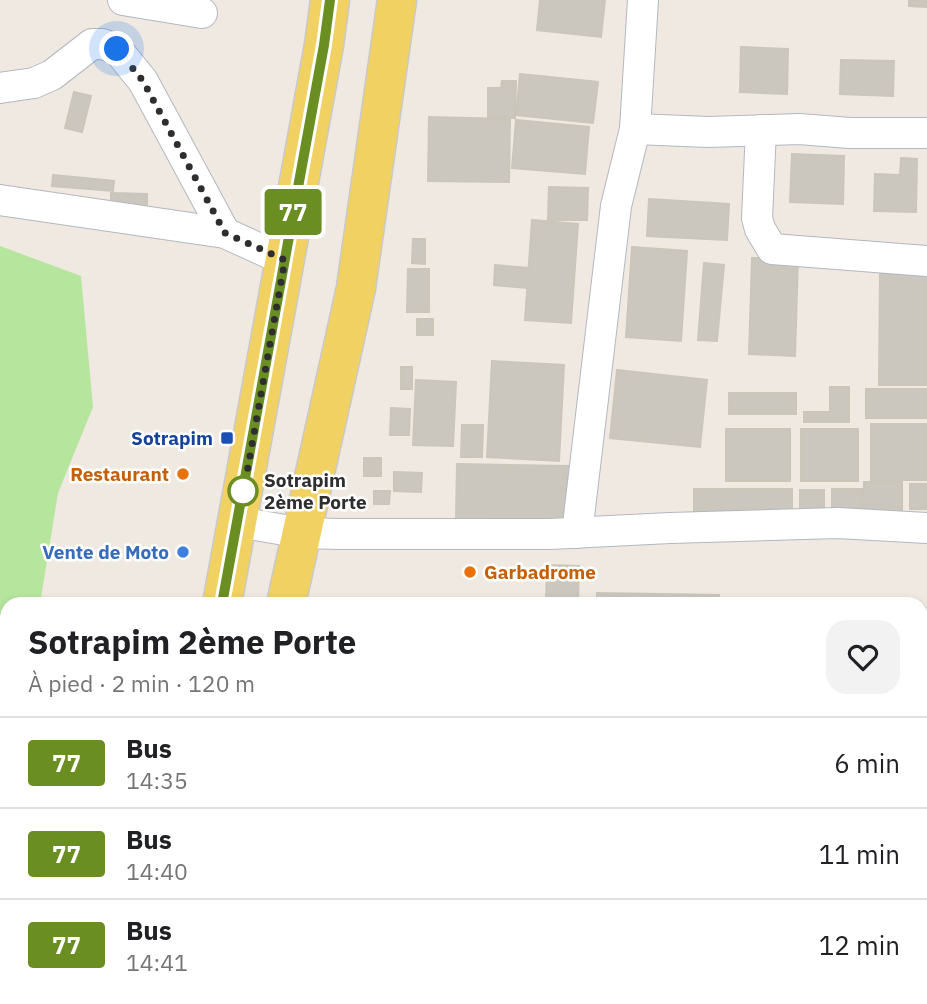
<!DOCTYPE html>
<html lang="fr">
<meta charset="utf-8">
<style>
body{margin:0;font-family:"IBM Plex Sans",sans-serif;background:#f2f2f2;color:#202124;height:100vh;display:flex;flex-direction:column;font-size:26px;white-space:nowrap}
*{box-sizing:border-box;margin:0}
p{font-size:23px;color:#757577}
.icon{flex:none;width:38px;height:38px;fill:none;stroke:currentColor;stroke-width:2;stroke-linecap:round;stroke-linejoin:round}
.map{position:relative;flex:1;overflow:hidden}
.panel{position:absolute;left:0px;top:597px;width:928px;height:408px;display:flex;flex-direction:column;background:#fff;border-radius:21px 21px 0 0;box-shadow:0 4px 10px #0003}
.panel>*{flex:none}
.badge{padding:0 14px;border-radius:5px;font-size:24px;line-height:46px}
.you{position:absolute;width:35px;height:35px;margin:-18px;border:5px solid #fff;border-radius:50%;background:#1a73e8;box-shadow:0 0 0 10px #1a73e833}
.map>.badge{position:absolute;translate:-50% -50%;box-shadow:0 0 0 4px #fff}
.round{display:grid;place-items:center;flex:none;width:74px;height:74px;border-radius:21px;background:#f2f2f2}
.overview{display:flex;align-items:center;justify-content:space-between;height:119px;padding:0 28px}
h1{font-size:33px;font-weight:700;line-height:52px}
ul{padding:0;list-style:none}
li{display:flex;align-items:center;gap:21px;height:91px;padding:0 28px;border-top:2px solid #e0e0e0}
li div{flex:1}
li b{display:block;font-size:26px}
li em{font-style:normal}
li .badge{min-width:77px;font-weight:700;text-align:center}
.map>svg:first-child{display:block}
</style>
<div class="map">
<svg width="927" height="1004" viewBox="0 0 927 1004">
<rect width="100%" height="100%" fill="#efe9e1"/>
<polygon fill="#b6e59e" points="0,246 81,276 93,407 58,493 40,604 7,604 7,715 0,719"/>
<g fill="#cbc7bf" stroke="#cbc5ba" stroke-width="2">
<polygon points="540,0 605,0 601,37 537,30"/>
<polygon points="909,0 927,0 927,7 909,6"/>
<polygon points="741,47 788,49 787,94 740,92"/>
<polygon points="841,60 894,61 893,96 840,94"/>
<polygon points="520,74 598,82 593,123 516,115"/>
<polygon points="502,81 516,81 515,118 488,117 488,88 501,88"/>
<polygon points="74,92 91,96 82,132 65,128"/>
<polygon points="429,117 510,119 509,182 428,181"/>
<polygon points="516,120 589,127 585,174 512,168"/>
<polygon points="792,154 844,156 843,204 790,202"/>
<polygon points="901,158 917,159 916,212 874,211 875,174 900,175"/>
<polygon points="53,175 114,181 113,191 52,186"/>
<polygon points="549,187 588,188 587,220 548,220"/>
<polygon points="111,193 147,194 147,208 111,208"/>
<polygon points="649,199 729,204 727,240 647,236"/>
<polygon points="532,220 578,224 571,323 525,320"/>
<polygon points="413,239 425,239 425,264 412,263"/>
<polygon points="632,247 687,251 681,341 626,337"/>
<polygon points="752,258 798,259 795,356 749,354"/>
<polygon points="704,263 724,265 717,341 698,340"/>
<polygon points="495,265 529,268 527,288 494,285"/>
<polygon points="408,269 429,269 429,312 407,312"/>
<polygon points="880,273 927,273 927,385 879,385"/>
<rect x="417" y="319" width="16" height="16"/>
<polygon points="492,361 564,365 559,461 487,457"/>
<rect x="401" y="367" width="11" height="22"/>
<polygon points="617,370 707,380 700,447 610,438"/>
<polygon points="416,380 456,382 453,446 413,445"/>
<polygon points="830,387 849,387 849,422 804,422 804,412 830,412"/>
<rect x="866" y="389" width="61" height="29"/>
<rect x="729" y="393" width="67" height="21"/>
<polygon points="391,408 410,409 409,435 390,435"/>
<rect x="871" y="424" width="56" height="56"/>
<polygon points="462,425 483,425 482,457 461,457"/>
<rect x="726" y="429" width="64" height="52"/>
<rect x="801" y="429" width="57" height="52"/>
<rect x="364" y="458" width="17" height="18"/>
<polygon points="457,464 570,466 569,520 456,518"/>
<polygon points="394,472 422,473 421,492 394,491"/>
<rect x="864" y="482" width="38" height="30"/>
<rect x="910" y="484" width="17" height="25"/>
<rect x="694" y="489" width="98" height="25"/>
<rect x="832" y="489" width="30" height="23"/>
<rect x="800" y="490" width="24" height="21"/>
<polygon points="374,491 390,491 389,504 374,504"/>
<polygon points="547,565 579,566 578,602 546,602"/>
<polygon points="597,593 719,595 719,604 597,604"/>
<rect x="920" y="685" width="7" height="31"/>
<rect x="313" y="998" width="177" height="6"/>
<rect x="518" y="998" width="370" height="6"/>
</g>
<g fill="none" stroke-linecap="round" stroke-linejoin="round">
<defs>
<g id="minor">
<polyline points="123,0 202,13"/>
<polyline points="0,88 34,83 52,75 92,44 102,44 117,49 143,81 225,233"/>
<polyline points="635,129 708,132 799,129 850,133 927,133"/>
<polyline points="761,130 757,218 760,229 772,249 927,261"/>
<polyline points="0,200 225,233 284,260"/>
<polyline points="238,522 302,533 339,534 550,534 670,528 838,523 927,528"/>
<polyline points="577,533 616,206 635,129 643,0"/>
<polyline points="0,734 7,736"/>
</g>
<g id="major">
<polyline points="222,604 324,45 330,0"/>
<polyline points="286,604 356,288 397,0"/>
<polyline points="133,1004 134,998"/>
<polyline points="200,1004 202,998"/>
</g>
</defs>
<use href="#minor" stroke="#b4b7c1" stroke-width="32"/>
<use href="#major" stroke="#c9c9c9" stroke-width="41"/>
<use href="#minor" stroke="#fff" stroke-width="30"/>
<use href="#major" stroke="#f2d163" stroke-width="38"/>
</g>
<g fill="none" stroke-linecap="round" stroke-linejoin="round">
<defs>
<polyline id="line" points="222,604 324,45 330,0"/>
</defs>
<use href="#line" stroke="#fff" stroke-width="16"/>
<use href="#line" stroke="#6b8e23" stroke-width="10"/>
<polyline stroke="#2e2e2e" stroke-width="7" stroke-dasharray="0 12.6" points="117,49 143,81 225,233 285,260 243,495 243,491"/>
</g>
<rect fill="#1a4fb4" stroke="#fff" stroke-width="2.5" x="220" y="431" width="14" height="14" rx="3.5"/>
<g fill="#e8710a" stroke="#fff" stroke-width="2.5">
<circle cx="183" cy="474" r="7"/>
<circle cx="470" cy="572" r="7"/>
</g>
<circle fill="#fff" stroke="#6b8e23" stroke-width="3.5" cx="243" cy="491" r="14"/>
<circle fill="#3f7fe0" stroke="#fff" stroke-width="2.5" cx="183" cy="552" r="7"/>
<g text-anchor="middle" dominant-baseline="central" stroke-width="5" stroke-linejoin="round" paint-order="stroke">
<g font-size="19" font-weight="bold" fill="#164399" stroke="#fff" text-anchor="end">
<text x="213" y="438">Sotrapim</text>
</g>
<g font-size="19" font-weight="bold" fill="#c56008" stroke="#fff" text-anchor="end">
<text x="169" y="474">Restaurant</text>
<text x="484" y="572" text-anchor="start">Garbadrome</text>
</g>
<g font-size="19" font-weight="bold" fill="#2e2e2e" stroke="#fff" text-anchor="start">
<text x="264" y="480">Sotrapim<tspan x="264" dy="22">2ème Porte</tspan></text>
</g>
<g font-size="19" font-weight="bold" fill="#366cbe" stroke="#fff" text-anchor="end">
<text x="169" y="552">Vente de Moto</text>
</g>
</g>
</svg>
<div class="you" style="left:117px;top:49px"></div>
<b class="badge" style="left:293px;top:212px;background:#6b8e23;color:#fff">77</b>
<section class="panel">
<div class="overview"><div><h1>Sotrapim 2ème Porte</h1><p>À pied · 2 min · 120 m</p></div><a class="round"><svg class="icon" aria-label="heart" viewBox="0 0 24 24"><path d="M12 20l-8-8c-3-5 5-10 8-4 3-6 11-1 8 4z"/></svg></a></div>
<ul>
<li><span class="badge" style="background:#6b8e23;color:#fff">77</span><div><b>Bus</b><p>14:35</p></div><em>6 min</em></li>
<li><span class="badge" style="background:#6b8e23;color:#fff">77</span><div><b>Bus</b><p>14:40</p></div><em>11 min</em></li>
<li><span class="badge" style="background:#6b8e23;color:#fff">77</span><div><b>Bus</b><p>14:41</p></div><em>12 min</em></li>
</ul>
</section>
</div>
